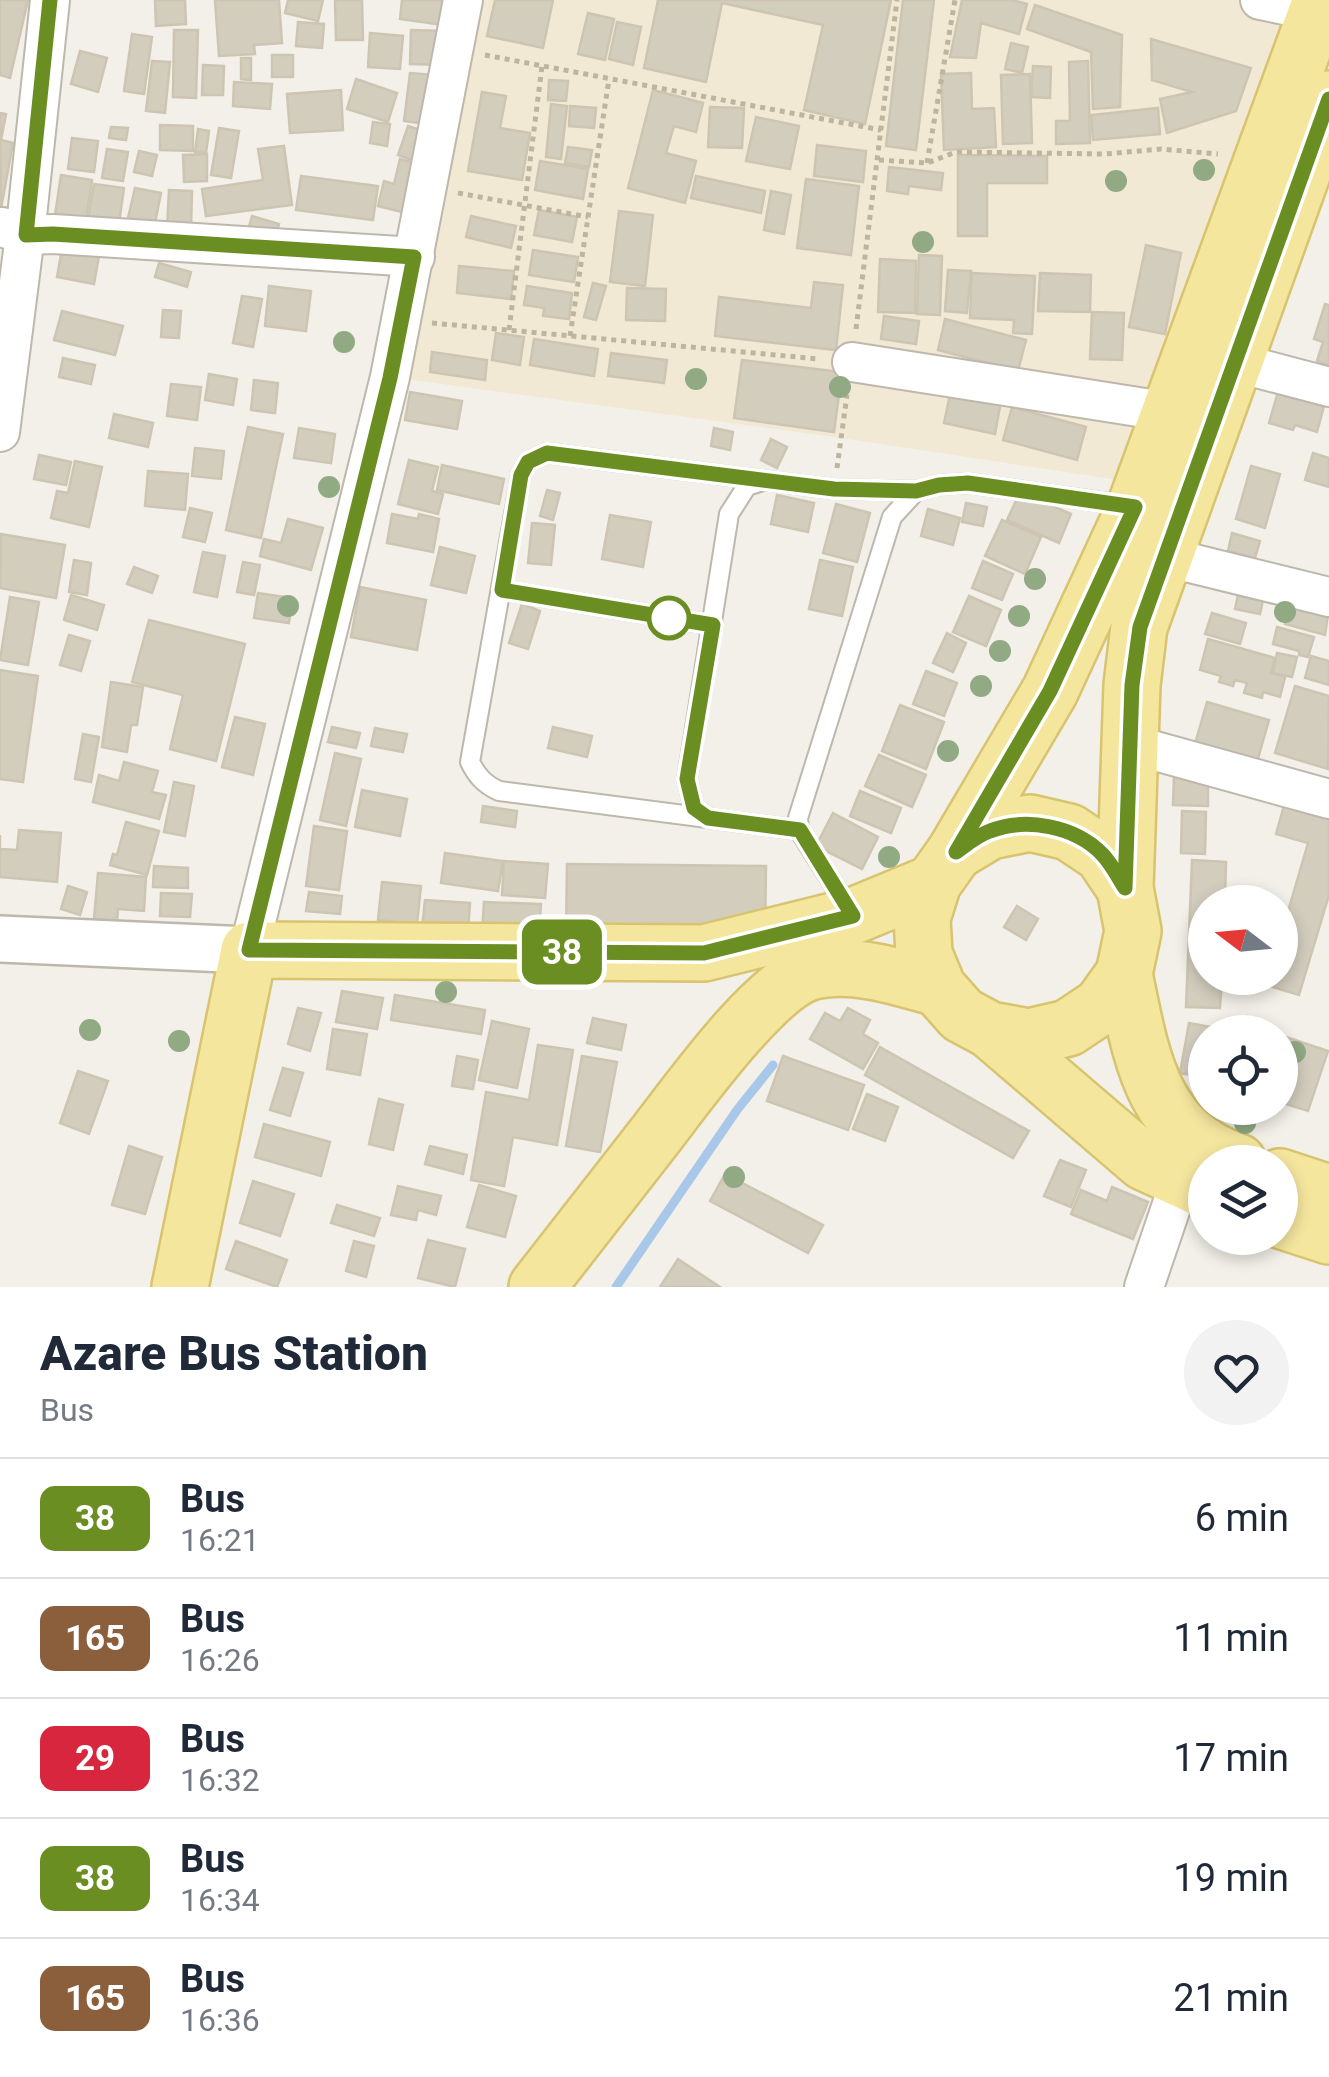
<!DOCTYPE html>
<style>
body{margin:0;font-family:Roboto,sans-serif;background:#f2f2f3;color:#1f2937;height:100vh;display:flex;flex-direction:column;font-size:38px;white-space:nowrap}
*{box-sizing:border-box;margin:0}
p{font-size:32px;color:#747a83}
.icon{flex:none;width:55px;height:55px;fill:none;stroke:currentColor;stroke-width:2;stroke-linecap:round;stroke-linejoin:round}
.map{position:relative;height:1287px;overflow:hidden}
.sheet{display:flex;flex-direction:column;background:#fff;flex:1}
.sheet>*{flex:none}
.badge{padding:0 20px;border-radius:15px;font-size:35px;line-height:65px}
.needle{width:65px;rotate:286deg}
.fabs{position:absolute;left:1188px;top:885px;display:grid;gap:20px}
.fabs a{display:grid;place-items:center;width:110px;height:110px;border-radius:50%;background:#fff;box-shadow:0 5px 15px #0003;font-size:50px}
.map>.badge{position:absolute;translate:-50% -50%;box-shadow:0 0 0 5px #fff}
.round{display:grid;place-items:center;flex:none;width:105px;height:105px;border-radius:52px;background:#f2f2f3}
.head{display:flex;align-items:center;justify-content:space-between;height:170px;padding:0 40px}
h1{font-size:48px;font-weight:800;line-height:75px}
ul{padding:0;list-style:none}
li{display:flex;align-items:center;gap:30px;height:120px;padding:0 40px;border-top:2px solid #e0e1e3}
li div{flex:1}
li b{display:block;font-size:38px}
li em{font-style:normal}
li .badge{min-width:110px;font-weight:700;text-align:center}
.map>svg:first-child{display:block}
</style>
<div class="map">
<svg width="1329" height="1287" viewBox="0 0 1329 1287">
<rect width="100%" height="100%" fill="#f2f0e8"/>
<polygon fill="#f2e9d5" points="463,0 1316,0 1144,484 841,438 390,377"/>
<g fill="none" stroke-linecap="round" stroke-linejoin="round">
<polyline stroke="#a9c8e9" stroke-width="9" points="616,1287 737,1110 773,1065"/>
</g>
<g fill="#d3cdbe" stroke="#cdc5b2" stroke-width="2.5">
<polygon points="0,0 28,0 10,78 0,75"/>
<polygon points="155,0 185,0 186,24 156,26"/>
<polygon points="215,0 279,0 282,43 254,45 255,54 219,56"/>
<polygon points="288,0 323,0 318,21 285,13"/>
<polygon points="335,0 362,0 363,40 336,40"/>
<polygon points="402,0 447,0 444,25 400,19"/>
<polygon points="495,0 553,0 543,48 487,36"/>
<polygon points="658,0 891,0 865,124 804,110 823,25 722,3 706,82 644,68"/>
<polygon points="903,0 934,0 916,150 886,146"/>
<polygon points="962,0 1012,0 1027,4 1019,34 981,23 976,58 950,57"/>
<polygon points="1035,5 1122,35 1120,107 1093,109 1091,52 1027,29"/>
<polygon points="588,13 614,19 605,60 578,54"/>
<polygon points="298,22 324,24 322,48 296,46"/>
<polygon points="617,22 641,27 633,65 609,59"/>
<polygon points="174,30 198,30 196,98 173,97"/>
<polygon points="411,30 444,31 443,65 410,64"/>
<polygon points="370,33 403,36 400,69 368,67"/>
<polygon points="132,34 152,37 144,94 124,91"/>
<polygon points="1151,39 1251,68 1236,111 1167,133 1160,99 1192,92 1152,80"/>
<polygon points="1011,43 1028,47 1022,73 1005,69"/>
<polygon points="80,51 107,58 98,92 71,84"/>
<rect x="272" y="55" width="21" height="22"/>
<polygon points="241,58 251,58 251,80 241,79"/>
<polygon points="152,61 170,62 165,113 146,111"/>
<polygon points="1088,61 1090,143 1056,144 1056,121 1070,121 1069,62"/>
<polygon points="203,65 224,66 223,95 202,95"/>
<polygon points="1033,66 1051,67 1050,98 1031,97"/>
<polygon points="410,73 432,75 426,124 404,121"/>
<polygon points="971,73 972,109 994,108 996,147 944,150 941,74"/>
<polygon points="1030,74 1032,143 1003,144 1001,75"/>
<polygon points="356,79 397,93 388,122 347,109"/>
<polygon points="549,80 568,81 566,101 548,100"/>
<polygon points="234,82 272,84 270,109 233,106"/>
<polygon points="341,90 343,130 290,133 287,94"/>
<polygon points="653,90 703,103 696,132 674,126 666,153 696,161 685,203 628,188"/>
<polygon points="482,92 506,96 500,128 530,133 522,180 468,171"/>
<polygon points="551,104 567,106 561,159 546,157"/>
<polygon points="570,106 596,108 594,128 569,126"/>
<polygon points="710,107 744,108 742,148 708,147"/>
<polygon points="1158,108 1160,134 1093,140 1091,115"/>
<polygon points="0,113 6,114 1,140 13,143 1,209"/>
<polygon points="756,117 799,126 790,169 746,161"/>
<polygon points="373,122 390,124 387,146 370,143"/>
<polygon points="160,125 193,126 193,151 160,150"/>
<polygon points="408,126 427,132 417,162 398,155"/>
<polygon points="111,127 128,128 126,140 109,138"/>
<polygon points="219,128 239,131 231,178 211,175"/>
<polygon points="198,129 209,131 206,153 195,152"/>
<polygon points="72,138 98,141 94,172 68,169"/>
<polygon points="817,145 866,151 863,182 814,176"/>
<polygon points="284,146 292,205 206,216 202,189 263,180 258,149"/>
<polygon points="568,147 592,150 589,167 565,163"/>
<polygon points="107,149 128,152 123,181 102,178"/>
<polygon points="139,151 157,155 152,176 134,172"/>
<polygon points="207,154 207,181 184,182 183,155"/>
<polygon points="958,155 1047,156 1047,183 987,183 987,236 958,236"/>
<polygon points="400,159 422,165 410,214 378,206 384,181 394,184"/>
<polygon points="540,161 588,169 583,199 535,190"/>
<polygon points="889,167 943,173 941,190 909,186 908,194 887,191"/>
<polygon points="61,175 92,180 85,226 54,222"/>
<polygon points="301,176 378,186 373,220 296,210"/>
<polygon points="696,176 765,191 761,213 691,198"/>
<polygon points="806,179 859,186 851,255 797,248"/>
<polygon points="94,184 124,188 118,230 87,226"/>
<polygon points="135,188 161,193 155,223 128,218"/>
<polygon points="169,190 192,191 191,229 167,228"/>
<polygon points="771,191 791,195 784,234 764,230"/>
<polygon points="539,210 577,217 572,242 534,235"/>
<polygon points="619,211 653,215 645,286 610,282"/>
<polygon points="252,216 279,224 274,242 247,234"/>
<polygon points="471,216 516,226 511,248 466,237"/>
<polygon points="1146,245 1181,253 1165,334 1129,327"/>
<polygon points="62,249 99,256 94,284 57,277"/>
<polygon points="533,250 578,257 574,282 529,275"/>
<polygon points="919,255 942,256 940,315 917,314"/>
<polygon points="880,259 916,261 915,313 878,312"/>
<polygon points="159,263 191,272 187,287 155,277"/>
<polygon points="459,266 514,271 511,299 457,293"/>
<polygon points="948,270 971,271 967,313 945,311"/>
<polygon points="972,273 1035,276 1032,334 1013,333 1014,320 970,318"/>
<polygon points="1040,273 1091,275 1090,312 1038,311"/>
<polygon points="814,282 843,285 836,350 715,336 719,297 811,308"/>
<polygon points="593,283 606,286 596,320 584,317"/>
<polygon points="269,286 311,291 306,331 265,326"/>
<polygon points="527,286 572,293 569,319 543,316 544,308 524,305"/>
<polygon points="627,288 666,289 665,321 626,320"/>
<polygon points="242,296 262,299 253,347 233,343"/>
<polygon points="1325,304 1329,305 1329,365 1317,361 1323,342 1314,339"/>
<polygon points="163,310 181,311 179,338 161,337"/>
<polygon points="62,311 123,326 115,355 54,340"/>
<polygon points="1092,312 1124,313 1122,360 1090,359"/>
<polygon points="884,316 919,321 916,344 881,339"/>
<polygon points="945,319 1026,340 1018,371 938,350"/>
<polygon points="496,333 524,337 520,365 492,360"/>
<polygon points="534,339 598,349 594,376 530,365"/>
<polygon points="432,352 487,360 485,380 430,372"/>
<polygon points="611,353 667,360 664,383 608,376"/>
<polygon points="63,358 95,365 91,384 59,377"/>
<polygon points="742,360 842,372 834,432 734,418"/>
<polygon points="209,374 237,379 233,405 205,400"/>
<polygon points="254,380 278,383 275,413 251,410"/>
<polygon points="171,384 201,387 197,420 167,416"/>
<polygon points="951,390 1001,401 995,434 944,423"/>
<polygon points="410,392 462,401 457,429 405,420"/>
<polygon points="1278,392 1324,406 1317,432 1295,425 1293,430 1269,423"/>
<polygon points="1012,407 1086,427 1077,460 1003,440"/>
<polygon points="114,414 153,423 148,447 109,438"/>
<polygon points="248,427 283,434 261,538 226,530"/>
<polygon points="299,428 335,434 331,463 294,458"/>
<polygon points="714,428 733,432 730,450 711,446"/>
<polygon points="771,439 787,447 777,468 761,460"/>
<polygon points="195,448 224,451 221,479 192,476"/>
<polygon points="1313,453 1329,458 1329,487 1305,480"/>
<polygon points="39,455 71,462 66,485 34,479"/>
<polygon points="409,460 438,467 432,491 443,494 438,514 398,504"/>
<polygon points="75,461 102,467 89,527 51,518 57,491 68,493"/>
<polygon points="442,465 504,479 499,504 437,490"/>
<polygon points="1251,466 1280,474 1265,528 1236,519"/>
<polygon points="148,471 188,474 185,510 145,506"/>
<polygon points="547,490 560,493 553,520 540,516"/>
<polygon points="1020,492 1071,514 1059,543 1007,520"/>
<polygon points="777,495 814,503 808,532 771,524"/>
<polygon points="966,503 987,507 983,526 962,522"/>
<polygon points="836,504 870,513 857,562 823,553"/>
<polygon points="190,508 212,513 205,542 183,537"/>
<polygon points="928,509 960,518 953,545 921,536"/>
<polygon points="392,514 418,519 419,514 439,519 433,552 387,543"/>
<polygon points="610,515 651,522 643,567 602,559"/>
<polygon points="288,519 323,528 311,570 260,556 264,539 281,543"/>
<polygon points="1002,520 1041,537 1025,574 985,556"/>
<polygon points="532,523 555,525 551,565 528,563"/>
<polygon points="1232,533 1260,541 1255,558 1228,551"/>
<polygon points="1,534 65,545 56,598 0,588"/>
<polygon points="440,547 475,556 466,593 431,585"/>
<polygon points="203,552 225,556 217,597 194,592"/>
<polygon points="74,560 91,563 87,595 69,592"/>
<polygon points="820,560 853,567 842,616 809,609"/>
<polygon points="983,561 1013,574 1002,600 972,588"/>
<polygon points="243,562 260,565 254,595 237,592"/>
<polygon points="134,567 158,576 152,593 127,584"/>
<polygon points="360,587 426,600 417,650 351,637"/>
<polygon points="258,593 292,598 289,623 254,618"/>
<polygon points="71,595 104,605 97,630 64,620"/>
<polygon points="1238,595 1263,600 1260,614 1235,609"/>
<polygon points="969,596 1001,610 986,646 953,632"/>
<polygon points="10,597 39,602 28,665 0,660"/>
<polygon points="1293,598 1329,608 1325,635 1285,624"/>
<polygon points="522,604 540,611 528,649 509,643"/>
<polygon points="1212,613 1246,623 1240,644 1205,634"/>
<polygon points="149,620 245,644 216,761 170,749 183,695 132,682"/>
<polygon points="1277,627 1314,637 1308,657 1299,655 1299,651 1273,644"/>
<polygon points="947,633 966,643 953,672 933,663"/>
<polygon points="69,635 90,641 81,671 60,665"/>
<polygon points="1208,639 1275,658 1271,673 1285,677 1280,697 1263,692 1262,698 1244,693 1247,683 1235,680 1233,686 1219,682 1221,676 1200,670"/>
<polygon points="1277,653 1297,657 1292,677 1273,673"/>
<polygon points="1311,656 1329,661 1329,685 1305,678"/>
<polygon points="0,670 38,676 23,782 0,779"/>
<polygon points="926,671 957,683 944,716 913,704"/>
<polygon points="111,682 143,687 137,725 131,725 127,752 102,747"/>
<polygon points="1295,686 1329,696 1328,769 1275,753"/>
<polygon points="1207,702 1269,720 1257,762 1195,744"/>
<polygon points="900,705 944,722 926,769 882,751"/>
<polygon points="235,717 265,724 253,775 222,767"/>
<polygon points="332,727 360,733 356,748 328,742"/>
<polygon points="553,727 592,736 587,757 548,748"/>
<polygon points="375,728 407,734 403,752 371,746"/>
<polygon points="83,734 99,737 91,782 75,779"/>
<polygon points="335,753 361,759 346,826 320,820"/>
<polygon points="879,755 926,775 912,807 865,786"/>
<polygon points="124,762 158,771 152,792 166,795 159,819 93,802 99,775 119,781"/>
<polygon points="1174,776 1208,777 1208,806 1173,805"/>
<polygon points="174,782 194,786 185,836 164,832"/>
<polygon points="362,790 407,799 400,836 355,827"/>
<polygon points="860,791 901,808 891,833 850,816"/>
<polygon points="1285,802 1329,815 1329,895 1299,995 1247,979 1280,978 1280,939 1308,843 1276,834"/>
<polygon points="483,806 517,811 515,827 481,822"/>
<polygon points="1182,811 1206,812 1205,854 1181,853"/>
<polygon points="833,813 878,837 862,869 816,846"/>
<polygon points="126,822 159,831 147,875 110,865 113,854 117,855"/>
<polygon points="314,826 347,831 339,890 306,886"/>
<polygon points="19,830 61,833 57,882 0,877 0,835 0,849 17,850"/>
<polygon points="445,853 503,861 498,891 441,883"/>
<polygon points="1192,860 1226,862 1225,902 1205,902 1205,978 1222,978 1220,1008 1186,1007"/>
<polygon points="504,861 548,864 545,898 502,895"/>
<polygon points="567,864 766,866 765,935 566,933"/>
<polygon points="154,866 188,868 188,888 153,887"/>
<polygon points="98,873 146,877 144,911 118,909 117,921 94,919"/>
<polygon points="382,882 421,886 417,924 378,920"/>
<polygon points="68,886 87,892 80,915 61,909"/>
<polygon points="309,892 342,896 340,914 306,911"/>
<polygon points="161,893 192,894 190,917 160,916"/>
<polygon points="425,900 470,903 468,932 422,928"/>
<polygon points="484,902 541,904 539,935 482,933"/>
<polygon points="1017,906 1038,919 1026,940 1004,927"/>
<polygon points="342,991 383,998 377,1029 336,1022"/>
<polygon points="395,995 485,1010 481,1034 391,1020"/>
<polygon points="298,1008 321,1013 310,1051 288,1044"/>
<polygon points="848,1008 870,1020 863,1034 878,1043 863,1069 810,1039 825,1013 840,1021"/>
<polygon points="593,1018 626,1025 621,1050 587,1043"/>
<polygon points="492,1021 529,1029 517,1088 479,1080"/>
<polygon points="1189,1023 1227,1030 1205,1032 1205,1078 1180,1073"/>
<polygon points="1245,1023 1273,1032 1242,1032"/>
<polygon points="333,1029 367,1034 360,1075 327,1069"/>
<polygon points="1280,1035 1328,1051 1308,1111 1280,1102"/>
<polygon points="538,1045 573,1050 557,1145 513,1137 504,1186 471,1180 486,1092 529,1100"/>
<polygon points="880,1047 1029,1131 1013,1158 865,1075"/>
<polygon points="457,1056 478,1060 473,1089 452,1086"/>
<polygon points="582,1056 617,1062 600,1152 566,1146"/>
<polygon points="783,1056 864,1085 848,1130 767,1101"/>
<polygon points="283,1068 303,1073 290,1116 270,1110"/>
<polygon points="78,1071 108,1081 89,1134 60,1123"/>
<polygon points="867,1094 898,1107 885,1141 853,1129"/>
<polygon points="379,1099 403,1105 393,1150 369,1144"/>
<polygon points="264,1124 330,1142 321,1176 255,1157"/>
<polygon points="129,1146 162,1157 145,1214 112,1205"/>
<polygon points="430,1146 467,1155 463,1174 425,1164"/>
<polygon points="1060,1160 1086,1170 1071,1207 1044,1196"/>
<polygon points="725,1174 823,1225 808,1253 710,1201"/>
<polygon points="253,1181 294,1194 280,1236 240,1223"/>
<polygon points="479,1185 516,1196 505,1237 467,1227"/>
<polygon points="398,1186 441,1196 436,1215 418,1210 416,1220 391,1215"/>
<polygon points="1112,1187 1148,1202 1133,1239 1071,1214 1081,1190 1107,1201"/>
<polygon points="337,1205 380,1218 374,1236 331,1223"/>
<polygon points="428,1240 465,1249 455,1287 418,1278"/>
<polygon points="236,1241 287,1260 277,1287 226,1269"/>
<polygon points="354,1241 374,1246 366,1277 346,1271"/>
<polygon points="678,1259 720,1287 660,1287"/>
</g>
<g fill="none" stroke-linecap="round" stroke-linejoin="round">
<defs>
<g id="service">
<polyline points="501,590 713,625"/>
<polyline points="707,817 694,808 687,779 729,514 747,486 763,481"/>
<path d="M799 830 499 791C484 784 477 776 470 762L521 475 528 462 547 453 834 489 916 491 939 485 968 483 1129 506"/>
<polyline points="851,912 799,830 798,818 892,517 916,491"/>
</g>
<g id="minor">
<polyline points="1260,0 1329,14"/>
<polyline points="2,227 25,235 53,234 415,257"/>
<polyline points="852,362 1170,412"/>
<polyline points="1234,362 1329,387"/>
<polyline points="0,432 25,235 50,0"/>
<polyline points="1162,556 1329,597"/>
<polyline points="1130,744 1329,799"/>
<polyline points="249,950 390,377 463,0"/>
<polyline points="1144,1287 1180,1181"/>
</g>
<polyline id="tertiary" points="0,939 249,950"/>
<g id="primary">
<polyline points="1321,0 1135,507 1050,691 955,852 933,883 922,918 924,954 938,988 962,1015 990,1030 1029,1037 1068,1028 1101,1006 1124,974 1133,931 1125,888 1132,685 1139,627 1329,99"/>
<polyline points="955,852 990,831 1030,823 1069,832 1102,854 1125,888"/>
<path d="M1124 974C1141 1054 1150 1132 1238 1162"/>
<polyline points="990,1030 1144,1162 1205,1190"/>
<polyline points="1280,1177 1329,1193"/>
<polyline points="1280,1220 1329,1236"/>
<polyline points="180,1287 249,950 704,953 853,916 933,883"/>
<path d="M537 1287C576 1237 615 1187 654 1137 685 1097 764 986 810 972 852 961 898 977 938 988"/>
</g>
</defs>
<use href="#service" stroke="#bdb8ab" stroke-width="22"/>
<use href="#minor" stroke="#bdb8ab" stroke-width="42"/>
<use href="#tertiary" stroke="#bdb8ab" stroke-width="50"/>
<use href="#primary" stroke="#d8c46f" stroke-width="60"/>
<g stroke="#bdb59e" stroke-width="5" stroke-dasharray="5 5" stroke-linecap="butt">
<polyline points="485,55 881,130"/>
<polyline points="879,160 927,163 956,152 1105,154 1161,149 1218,154"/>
<polyline points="927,163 955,0"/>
<polyline points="458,193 588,217"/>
<polyline points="432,323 819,359"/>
<polyline points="856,329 897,0"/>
<polyline points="509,330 542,66"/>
<polyline points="570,336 609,79"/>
<polyline points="837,468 847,395"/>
</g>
<use href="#service" stroke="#fff" stroke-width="18"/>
<use href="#minor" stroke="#fff" stroke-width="38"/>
<use href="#tertiary" stroke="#fff" stroke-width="45"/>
<use href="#primary" stroke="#f5e69e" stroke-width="55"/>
</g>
<g fill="#91aa83">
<circle cx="1204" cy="170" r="11"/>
<circle cx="1116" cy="181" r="11"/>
<circle cx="923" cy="242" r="11"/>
<circle cx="344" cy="342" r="11"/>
<circle cx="696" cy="379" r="11"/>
<circle cx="840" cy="387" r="11"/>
<circle cx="329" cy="487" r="11"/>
<circle cx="1035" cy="579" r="11"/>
<circle cx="288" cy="606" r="11"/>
<circle cx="1285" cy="612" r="11"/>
<circle cx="1019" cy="616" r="11"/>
<circle cx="1000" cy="651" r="11"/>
<circle cx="981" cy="686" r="11"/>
<circle cx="948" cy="751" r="11"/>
<circle cx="889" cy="857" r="11"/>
<circle cx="446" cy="992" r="11"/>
<circle cx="90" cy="1030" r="11"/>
<circle cx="179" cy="1041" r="11"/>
<circle cx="1295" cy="1052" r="11"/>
<circle cx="1245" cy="1123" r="11"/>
<circle cx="734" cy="1177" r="11"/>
</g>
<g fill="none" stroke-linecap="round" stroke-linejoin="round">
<defs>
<path id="line" d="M50 0 26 235 53 234 414 257 390 378 249 950 704 953 853 916 800 830 708 818 694 808 687 779 713 625 502 590 521 475 528 462 547 453 834 489 916 491 939 485 968 483 1135 507 1050 691 956 852C966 845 978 835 990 831 1026 817 1075 826 1102 854 1111 863 1118 877 1125 888L1132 685 1140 627 1329 99"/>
</defs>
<use href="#line" stroke="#fff" stroke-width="22"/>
<use href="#line" stroke="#6b8e23" stroke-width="15"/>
</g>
<circle fill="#fff" stroke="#6b8e23" stroke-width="5" cx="669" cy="618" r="20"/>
</svg>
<div class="fabs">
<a><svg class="needle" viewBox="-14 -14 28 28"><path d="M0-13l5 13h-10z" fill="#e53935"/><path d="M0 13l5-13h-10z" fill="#747a83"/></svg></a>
<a><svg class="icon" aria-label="locate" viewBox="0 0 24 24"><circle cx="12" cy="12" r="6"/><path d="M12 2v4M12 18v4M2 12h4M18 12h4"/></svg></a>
<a><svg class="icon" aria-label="layers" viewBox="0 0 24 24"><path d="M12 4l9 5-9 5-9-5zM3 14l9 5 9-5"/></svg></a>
</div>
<b class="badge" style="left:562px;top:952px;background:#6b8e23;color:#fff">38</b>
</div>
<section class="sheet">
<div class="head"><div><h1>Azare Bus Station</h1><p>Bus</p></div><a class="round"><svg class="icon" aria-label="heart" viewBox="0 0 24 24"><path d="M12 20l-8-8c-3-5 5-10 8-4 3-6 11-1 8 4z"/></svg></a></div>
<ul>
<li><span class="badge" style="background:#6b8e23;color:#fff">38</span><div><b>Bus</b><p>16:21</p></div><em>6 min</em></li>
<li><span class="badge" style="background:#8b5e3c;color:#fff">165</span><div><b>Bus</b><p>16:26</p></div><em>11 min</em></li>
<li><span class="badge" style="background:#d7263d;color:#fff">29</span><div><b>Bus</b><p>16:32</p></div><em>17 min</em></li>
<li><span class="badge" style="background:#6b8e23;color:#fff">38</span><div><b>Bus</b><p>16:34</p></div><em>19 min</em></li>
<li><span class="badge" style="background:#8b5e3c;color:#fff">165</span><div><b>Bus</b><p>16:36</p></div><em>21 min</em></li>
</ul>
</section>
